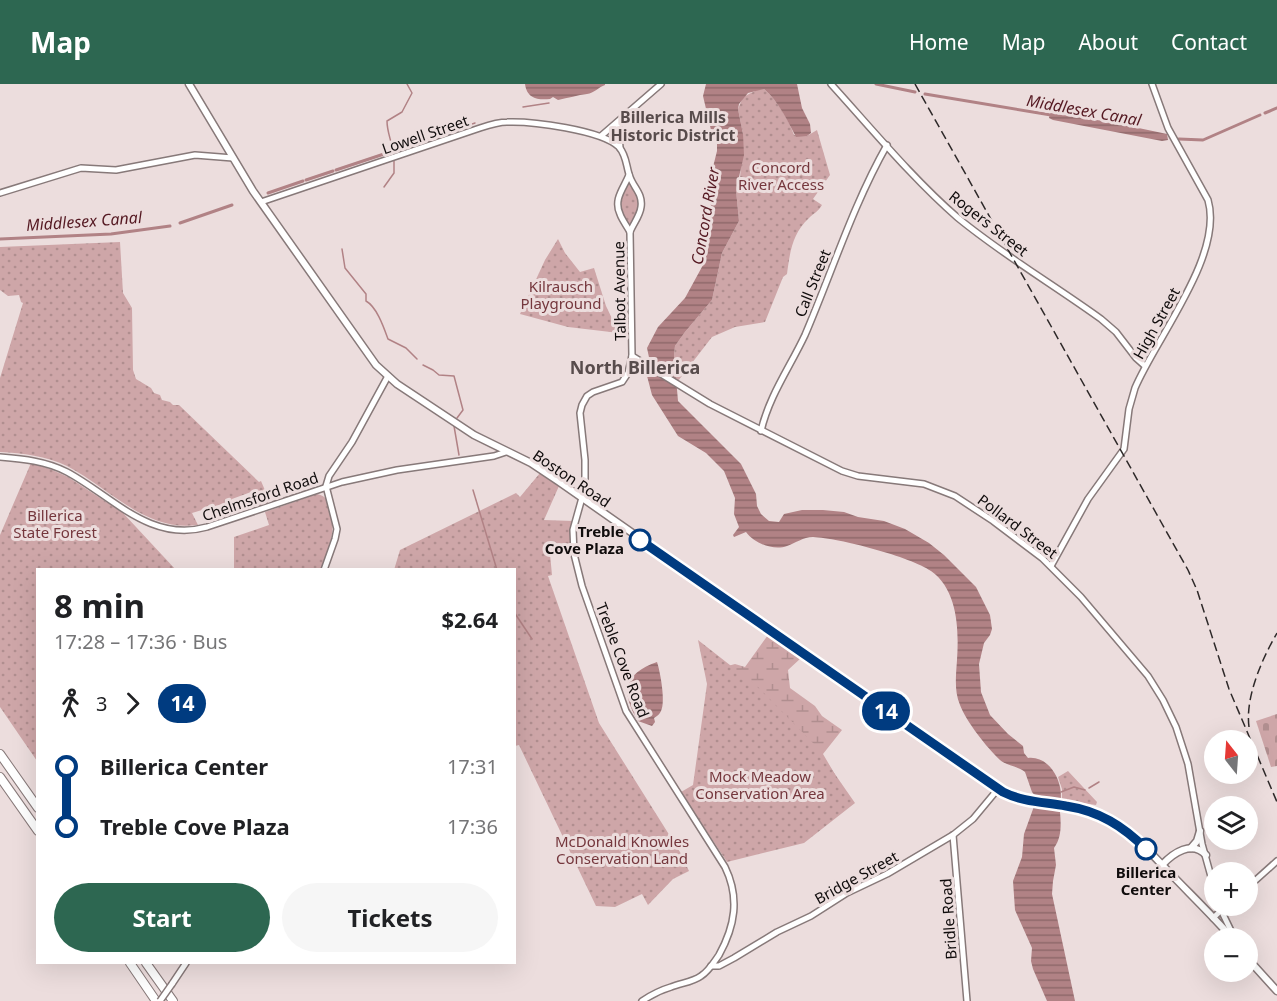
<!DOCTYPE html>
<meta charset="utf-8">
<style>
body{margin:0;font-family:"Noto Sans",sans-serif;background:#f6f6f6;color:#202124;height:100vh;display:flex;flex-direction:column;font-size:22px;white-space:nowrap}
*{box-sizing:border-box;margin:0}
p{font-size:20px;color:#757577}
.icon{flex:none;width:33px;height:33px;fill:none;stroke:currentColor;stroke-width:2;stroke-linecap:round;stroke-linejoin:round}
.map{position:relative;flex:1;overflow:hidden}
.panel{position:absolute;left:36px;top:484px;width:480px;height:396px;display:flex;flex-direction:column;background:#fff;border-radius:0px;box-shadow:0 6px 24px #0002}
.panel>*{flex:none}
.badge{padding:0 12px;border-radius:20px;font-size:21px;line-height:39px}
.needle{width:39px;rotate:343deg}
.tools{position:absolute;left:1204px;top:646px;display:grid;gap:12px}
.tools a{display:grid;place-items:center;width:54px;height:54px;border-radius:50%;background:#fff;box-shadow:0 6px 24px #0002;font-size:30px}
.map>.badge{position:absolute;translate:-50% -50%;box-shadow:0 0 0 3px #fff}
.legs{display:flex;align-items:center;gap:9px;height:66px;padding:0 18px;font-size:20px}
.legs p{margin-inline-start:auto}
.overview{display:flex;align-items:center;justify-content:space-between;height:102px;padding:0 18px}
h1{font-size:33px;font-weight:700;line-height:45px}
.action{display:flex;gap:12px;margin-top:auto;padding:12px 18px}
.action a{flex:1;height:69px;border-radius:36px;background:#2d6751;color:#fff;font-size:24px;font-weight:700;line-height:69px;text-align:center}
.action a+a{background:#f6f6f6;color:#202124}
ul{padding:0 18px;list-style:none}
li{display:flex;align-items:center;gap:21px;height:60px;font-size:22px}
li i{display:grid;place-items:center;width:9px;height:100%;margin:0 8px;background:currentColor}
li i::after{content:'';width:15px;height:15px;margin:-8px;border:4px solid;border-radius:50%;background:#fff}
li p{margin-inline-start:auto}
li:first-child i{background:linear-gradient(#0000 50%,currentColor 0)}
li:last-child i{background:linear-gradient(currentColor 50%,#0000 0)}
header{display:flex;align-items:center;gap:36px;box-sizing:border-box;height:84px;padding:0 30px;background:#2d6751;color:#fff}
header strong{font-size:28px}
nav{display:flex;gap:33px;margin-inline-start:auto;font-size:21px}
.map>svg:first-child{display:block}
</style>
<header>
<strong>Map</strong>
<nav><a>Home</a><a>Map</a><a>About</a><a>Contact</a></nav>
</header>
<div class="map">
<svg width="1277" height="917" viewBox="0 0 1277 917">
<defs>
<pattern id="wetland-marsh" width="20" height="14" patternUnits="userSpaceOnUse" patternTransform="scale(1.5)"><rect width="20" height="14" fill="#cea6a8"/><path d="M1 5h8M5 5V1M11 12h8M15 12V8" fill="none" stroke="#b08e8f"/></pattern>
<pattern id="cemetery-stones" width="16" height="16" patternUnits="userSpaceOnUse" patternTransform="scale(1.5)"><rect width="16" height="16" fill="#cea6a8"/><path d="M2 7V4a2 2 0 0 1 4 0v3zM10 15v-3a2 2 0 0 1 4 0v3z" fill="#b08e8f"/></pattern>
<pattern id="park-dots" width="8" height="8" patternUnits="userSpaceOnUse" patternTransform="scale(1.5)"><rect width="8" height="8" fill="#cea6a8"/><path d="M2 2h.1M6 6h.1" fill="none" stroke="#b08e8f" stroke-width="1.8" stroke-linecap="round"/></pattern>
<pattern id="water-rules" width="6" height="5" patternUnits="userSpaceOnUse" patternTransform="scale(1.5)"><rect width="6" height="5" fill="#b18285"/><path d="M0 2.5h6" fill="none" stroke="#8f696b"/></pattern>
</defs>
<rect width="100%" height="100%" fill="#ecdddd"/>
<polygon fill="url(#wetland-marsh)" points="768,551 801,574 788,586 790,604 815,622 822,632 842,646 823,670 850,716 710,587 735,580 745,583"/>
<polygon fill="url(#cemetery-stones)" points="1277,630 1277,682 1271,683 1256,637"/>
<g fill="url(#park-dots)">
<path d="M759 5H764C777 16 788 34 794 51L807 52 817 46 830 91 813 115 822 121C818 128 814 129 809 134 792 150 790 168 787 190L783 193 765 238 735 243 712 253 678 297 676 295 674 271 675 262 685 248 712 216 722 169 739 137 736 106 740 95 743 50 738 25 743 13Z"/>
<polygon points="631,98 641,120 633,138 630,140 624,137 618,116 627,99"/>
<polygon points="558,155 565,169 580,188 594,184 606,222 619,249 568,243 520,230 545,176"/>
<path d="M120 158 123 209 132 224 133 286 136 295 151 304 154 309 160 311 162 316 170 318 173 321H179L259 398 261 397 270 418 258 422 251 408 232 415V417L192 429 198 441C145 448 111 405 67 382 46 372 23 369 0 368V294L23 219 21 218 19 211 8 212 0 206V163Z"/>
<polygon points="31,379 50,385 68,393 123,429 176,486 38,486 37,677 0,623 0,451"/>
<polygon points="540,389 559,402 544,436 573,437 570,450 570,465 550,470 552,491 548,492 599,639 680,768 689,787 673,795 648,821 642,810 615,823 596,822 519,661 515,662 514,486 394,486 400,466 516,409 520,413"/>
<path d="M317 410C328 412 328 419 331 428 336 450 328 466 321 486H234V453L269 441 265 428Z"/>
<polygon points="698,556 758,603 814,660 855,719 804,759 727,778 681,708 693,701 707,600"/>
<polygon points="1068,687 1097,718 1096,721 1062,716 1062,705 1058,693"/>
</g>
<g fill="url(#water-rules)">
<path d="M525 0H605V1C599 3 594 9 587 10 578 11 568 14 558 16L553 13 550 15C538 16 527 15 525 0Z"/>
<path d="M706 0H797L802 24 810 40 811 49 807 52 796 53C787 36 779 18 764 5L748 9 739 20 738 25 743 50 744 71 736 106 739 137 722 169 712 216 685 248 675 262 674 271 678 317 741 380 756 410 757 422 761 430 769 437 779 438 784 430 802 426H823L844 428 858 433 884 437 905 445 929 459 944 471 976 503 990 531 992 545 990 551 984 559 979 580 981 608 990 631 1008 650 1023 662 1024 669 1028 674C1045 672 1057 688 1060 703 1062 711 1060 720 1060 728 1061 740 1062 753 1054 764L1056 781 1053 797 1052 810 1075 917H1047L1033 885 1031 877 1032 864 1015 826 1013 797 1022 773 1024 750 1037 714 1032 708 1025 688C1018 682 1007 682 1000 676 987 664 966 637 960 621 954 607 956 591 957 576 959 546 958 506 931 487 911 473 839 454 813 453 803 453 796 459 787 462 773 467 754 459 746 448L734 453 733 451 739 443 734 430 735 414 724 387 706 369 678 352 652 311 647 292 650 278 647 264 658 243 685 214 703 181 708 164V150L712 129 708 103 717 67V58L711 46 703 12Z"/>
<polygon points="1050,29 1110,38 1167,50 1168,56 1162,57 1053,36 1049,34"/>
<path d="M657 578C660 587 666 618 661 627 660 630 657 632 654 634L655 638 652 642 638 637C621 608 623 590 657 578Z"/>
</g>
<g fill="none" stroke-linecap="round" stroke-linejoin="round">
<g stroke="#b18285" stroke-width="1.5">
<polyline points="523,23 549,19"/>
<polyline points="393,67 475,39"/>
<path d="M393 69C392 57 387 49 387 37L402 28 412 9 407 0"/>
<polyline points="384,103 394,89 394,77"/>
<path d="M342 165 345 184 366 210V217C377 223 384 244 388 255L406 264 417 275"/>
<polyline points="423,281 433,286 439,291 454,292 463,326 457,334"/>
<polyline points="454,342 459,371"/>
<polyline points="473,406 497,486"/>
<polyline points="514,528 532,555"/>
<polyline points="1089,704 1099,698"/>
<polyline points="1061,708 1074,703 1085,706"/>
</g>
<g stroke="#b18285" stroke-width="3">
<polyline points="876,0 915,8"/>
<polyline points="925,10 1051,31"/>
<polyline points="1265,29 1277,24"/>
<polyline points="1179,55 1203,56 1260,31"/>
<polyline points="336,86 393,67"/>
<polyline points="306,96 333,87"/>
<polyline points="268,109 303,97"/>
<polyline points="180,139 232,121"/>
<polyline points="0,155 111,150 170,142"/>
</g>
<defs>
<g id="secondary">
<path d="M831 0C871 44 913 95 958 134 1003 171 1054 201 1101 235L1116 248 1136 274 1145 282"/>
<polyline points="618,38 620,64"/>
<polyline points="601,52 661,0"/>
<path d="M629 91C624 104 613 115 620 130 622 136 627 142 630 148L632 272 628 289 622 298 593 308 587 312 582 321 580 329 585 376V403L573 446 574 470 582 502 626 627 725 783C740 814 735 842 719 871 714 878 709 887 701 892 693 898 681 899 671 903 661 906 651 911 642 917"/>
<polyline points="0,109 81,84 116,86 195,71 233,74"/>
<path d="M261 118 480 44C489 41 498 38 507 38 531 37 602 46 619 63 627 72 626 83 630 93 634 104 643 110 641 123 640 132 633 140 630 148"/>
<polyline points="632,272 710,320 842,387 858,392 924,400 955,412 993,437 1042,474 1081,513 1148,592 1163,616 1176,643 1188,680 1202,760 1215,807"/>
<path d="M761 347C769 312 790 283 805 251 832 188 853 121 887 61"/>
<path d="M0 373C23 375 46 377 67 388 112 412 150 459 207 443L342 398 397 386 494 372 506 368"/>
<path d="M1051 482 1088 415 1124 365 1129 325 1135 304C1156 254 1224 171 1208 116L1168 44 1152 0"/>
<polyline points="324,486 335,455 337,445 326,402 329,392 352,358 388,292"/>
<polyline points="953,751 967,917"/>
<polyline points="1248,803 1277,777"/>
<polyline points="1219,822 1235,855"/>
<polyline points="1213,834 1226,822"/>
<polyline points="711,882 719,882 734,874 777,848 811,832 847,809 887,790 953,751 973,735 998,705"/>
<polyline points="172,900 186,879"/>
</g>
<g id="primary">
<path d="M189 0 253 107 376 281 397 300 474 351 531 379 558 397 1003 708C1032 722 1066 718 1096 729 1125 740 1146 764 1167 786 1189 809 1212 831 1233 855"/>
<polyline points="1191,764 1197,757 1200,747"/>
<path d="M1162 781C1173 769 1192 756 1206 771"/>
<polyline points="1248,875 1277,907"/>
</g>
<g id="highway">
<polyline points="0,670 38,724"/>
<polyline points="0,693 38,747"/>
<polyline points="130,879 156,917"/>
<polyline points="146,879 173,917"/>
</g>
</defs>
<use href="#secondary" stroke="#877979" stroke-width="8"/>
<use href="#primary" stroke="#877979" stroke-width="9"/>
<use href="#highway" stroke="#877979" stroke-width="10"/>
<use href="#secondary" stroke="#fff" stroke-width="5"/>
<use href="#primary" stroke="#fff" stroke-width="6"/>
<use href="#highway" stroke="#fff" stroke-width="8"/>
<g stroke="#2e2929" stroke-width="1.5" stroke-dasharray="9 4.5" stroke-linecap="butt">
<polyline points="915,0 1188,486 1197,506 1229,605 1277,718"/>
<path d="M1249 643C1245 613 1262 575 1277 549"/>
</g>
<defs>
<polyline id="secondary-bridge" points="160,917 172,900"/>
</defs>
<use href="#secondary-bridge" stroke="#877979" stroke-width="8" stroke-linecap="butt"/>
<use href="#secondary-bridge" stroke="#fff" stroke-width="5"/>
</g>
<g fill="none" stroke-linecap="round" stroke-linejoin="round">
<defs>
<path id="line-1" d="M640 456 1003 708C1023 718 1044 718 1066 722 1099 727 1123 742 1146 765"/>
</defs>
<use href="#line-1" stroke="#fff" stroke-width="14"/>
<use href="#line-1" stroke="#003b80" stroke-width="9"/>
</g>
<g fill="#fff" stroke="#003b80" stroke-width="3">
<circle cx="640" cy="456" r="10"/>
<circle cx="1146" cy="765" r="10"/>
</g>
<g text-anchor="middle" dominant-baseline="central" stroke-width="6" stroke-linejoin="round" paint-order="stroke">
<g font-size="15" fill="#100c0c" stroke="#ecdddd">
<text transform="translate(425 50) rotate(-19)">Lowell Street</text>
<text transform="translate(989 139) rotate(38)">Rogers Street</text>
<text transform="translate(812 199) rotate(-68)">Call Street</text>
<text transform="translate(619 207) rotate(-91)">Talbot Avenue</text>
<text transform="translate(1156 239) rotate(-61)">High Street</text>
<text transform="translate(572 394) rotate(34)">Boston Road</text>
<text transform="translate(260 412) rotate(-19)">Chelmsford Road</text>
<text transform="translate(1018 442) rotate(37)">Pollard Street</text>
<text transform="translate(623 576) rotate(69)">Treble Cove Road</text>
<text transform="translate(856 793) rotate(-29)">Bridge Street</text>
<text transform="translate(948 835) rotate(-94)">Bridle Road</text>
</g>
<g font-size="15" fill="#75373d" stroke="#ecdddd">
<text x="781" y="83">Concord<tspan x="781" dy="17">River Access</tspan></text>
<text x="561" y="202">Kilrausch<tspan x="561" dy="17">Playground</tspan></text>
<text x="55" y="431">Billerica<tspan x="55" dy="17">State Forest</tspan></text>
<text x="760" y="692">Mock Meadow<tspan x="760" dy="17">Conservation Area</tspan></text>
<text x="622" y="757">McDonald Knowles<tspan x="622" dy="17">Conservation Land</tspan></text>
</g>
<g font-size="15" font-weight="bold" fill="#100c0c" stroke="#ecdddd" text-anchor="end">
<text x="624" y="447">Treble<tspan x="624" dy="17">Cove Plaza</tspan></text>
<text x="1146" y="788" text-anchor="middle">Billerica<tspan x="1146" dy="17">Center</tspan></text>
</g>
<g font-size="16" font-style="italic" fill="#551922" stroke="#ecdddd">
<text transform="translate(1084 26) rotate(10)">Middlesex Canal</text>
<text transform="translate(705 132) rotate(-80)">Concord River</text>
<text transform="translate(84 137) rotate(-4)">Middlesex Canal</text>
</g>
<g font-size="16" font-weight="bold" fill="#584c4c" stroke="#ecdddd">
<text x="673" y="33">Billerica Mills<tspan x="673" dy="18">Historic District</tspan></text>
</g>
<g font-size="18" font-weight="bold" fill="#584c4c" stroke="#ecdddd">
<text x="635" y="283">North Billerica</text>
</g>
</g>
</svg>
<div class="tools">
<a><svg class="needle" viewBox="-14 -14 28 28"><path d="M0-13l5 13h-10z" fill="#e53935"/><path d="M0 13l5-13h-10z" fill="#757577"/></svg></a>
<a><svg class="icon" aria-label="layers" viewBox="0 0 24 24"><path d="M12 4l9 5-9 5-9-5zM3 14l9 5 9-5"/></svg></a>
<a>+</a>
<a>−</a>
</div>
<b class="badge" style="left:886px;top:627px;background:#003b80;color:#fff">14</b>
<section class="panel">
<div class="overview"><div><h1>8 min</h1><p>17:28 – 17:36 · Bus</p></div><b>$2.64</b></div>
<div class="legs"><svg class="icon" aria-label="walk" viewBox="0 0 24 24"><circle cx="13" cy="4" r="2"/><path d="M13 8l-2 6 4 7M11 14l-3 7M7 12l3-4h3l4 4"/></svg>3<svg class="icon" aria-label="forward" viewBox="0 0 24 24"><path d="M9 5l7 7-7 7"/></svg><b class="badge" style="background:#003b80;color:#fff">14</b></div>
<ul>
<li><i style="color:#003b80"></i><b>Billerica Center</b><p>17:31</p></li>
<li><i style="color:#003b80"></i><b>Treble Cove Plaza</b><p>17:36</p></li>
</ul>
<div class="action"><a>Start</a><a>Tickets</a></div>
</section>
</div>
